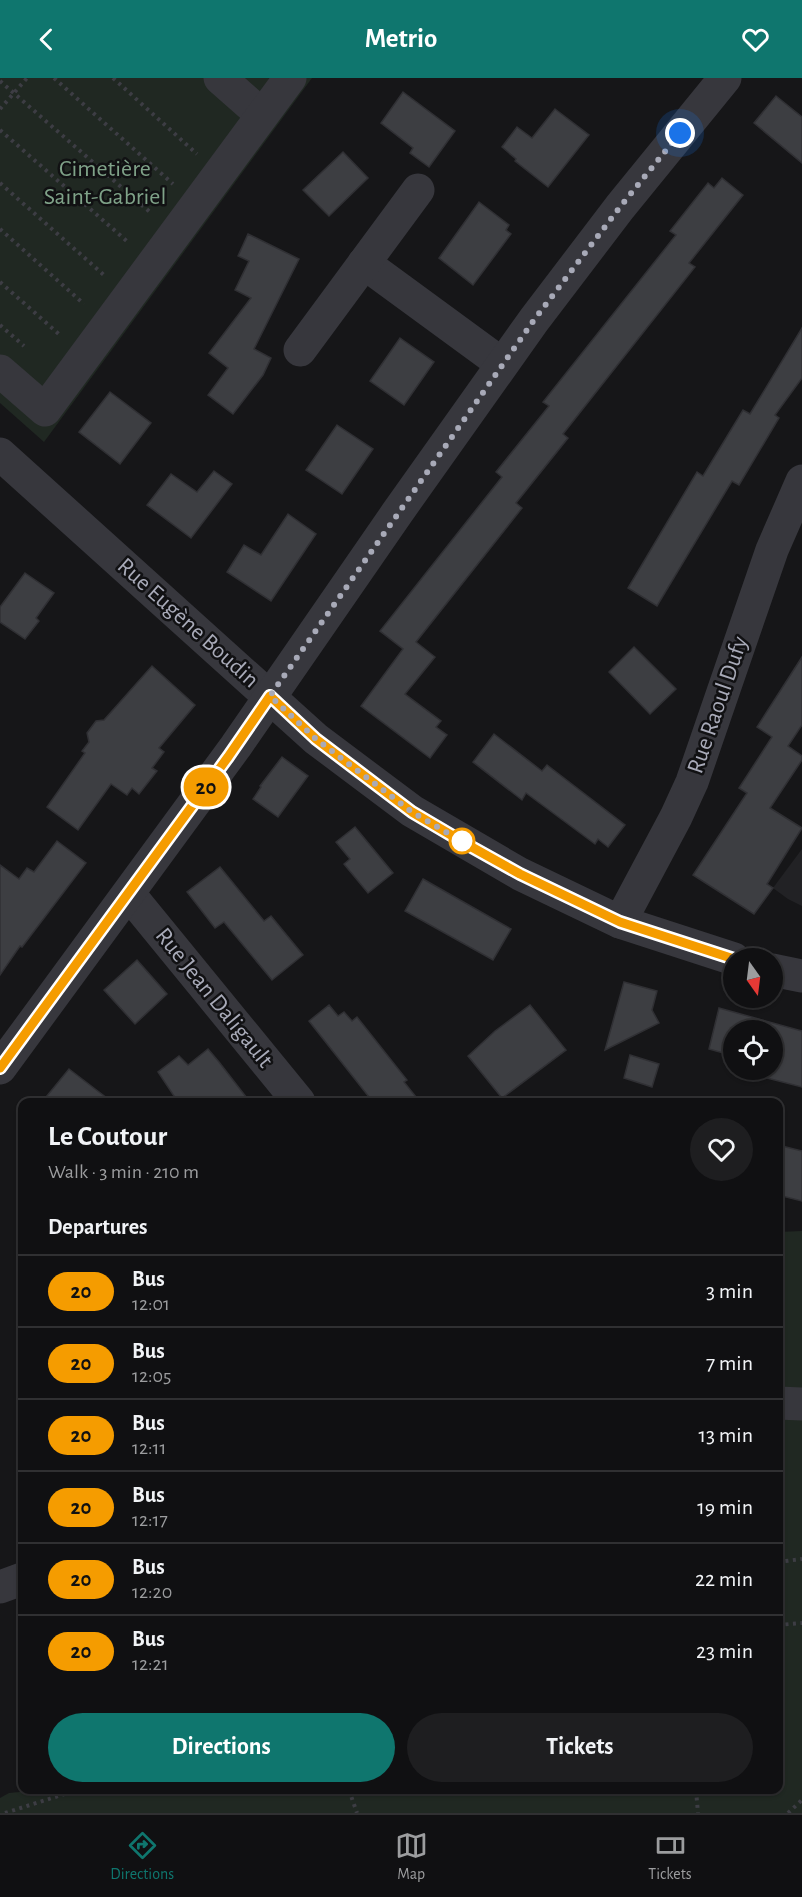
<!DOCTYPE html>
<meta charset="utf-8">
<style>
body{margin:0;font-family:"Alegreya Sans",sans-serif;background:#1e1e20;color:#f1f3f6;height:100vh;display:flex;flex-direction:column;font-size:22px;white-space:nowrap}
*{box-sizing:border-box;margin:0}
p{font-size:20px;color:#9c9d9f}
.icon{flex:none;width:33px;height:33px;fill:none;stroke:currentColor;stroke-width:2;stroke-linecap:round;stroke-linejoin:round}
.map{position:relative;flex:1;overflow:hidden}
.side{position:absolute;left:18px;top:1020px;width:765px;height:696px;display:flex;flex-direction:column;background:#101012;border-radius:12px;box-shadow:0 2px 4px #0004,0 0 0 2px #303032}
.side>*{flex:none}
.badge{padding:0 12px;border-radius:20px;font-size:21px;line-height:39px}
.needle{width:39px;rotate:166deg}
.fabs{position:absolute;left:723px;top:870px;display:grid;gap:12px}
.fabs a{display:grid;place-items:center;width:60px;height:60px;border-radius:50%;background:#101012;box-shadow:0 2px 4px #0004,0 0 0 2px #303032;font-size:30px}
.you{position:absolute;width:30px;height:30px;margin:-15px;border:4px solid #fff;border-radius:50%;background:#1a73e8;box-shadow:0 0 0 9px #1a73e833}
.map>.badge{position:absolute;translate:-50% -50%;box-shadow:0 0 0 3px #fff}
h2{padding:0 30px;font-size:22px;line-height:54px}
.round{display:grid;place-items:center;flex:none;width:63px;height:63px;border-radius:32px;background:#1e1e20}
.headline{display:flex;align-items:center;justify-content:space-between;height:102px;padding:0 30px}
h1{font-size:28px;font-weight:600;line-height:45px}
.button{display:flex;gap:12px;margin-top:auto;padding:12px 30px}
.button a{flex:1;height:69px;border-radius:36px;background:#0f766e;color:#fff;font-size:24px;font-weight:600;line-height:69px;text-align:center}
.button a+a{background:#1e1e20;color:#f1f3f6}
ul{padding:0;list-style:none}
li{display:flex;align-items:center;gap:18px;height:72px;padding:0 30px;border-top:2px solid #303032}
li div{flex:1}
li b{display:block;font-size:22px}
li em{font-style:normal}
li .badge{min-width:66px;font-weight:700;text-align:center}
header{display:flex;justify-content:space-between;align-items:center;height:78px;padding:0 30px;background:#0f766e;color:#fff;font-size:27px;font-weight:600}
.tab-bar{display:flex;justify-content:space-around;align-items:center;height:84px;border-top:2px solid #303032;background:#101012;font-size:16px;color:#9c9d9f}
.tab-bar a{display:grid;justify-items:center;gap:3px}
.tab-bar .current{color:#0f766e}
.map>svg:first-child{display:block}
</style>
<header><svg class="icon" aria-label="back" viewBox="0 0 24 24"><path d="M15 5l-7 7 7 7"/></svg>Metrio<svg class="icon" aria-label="heart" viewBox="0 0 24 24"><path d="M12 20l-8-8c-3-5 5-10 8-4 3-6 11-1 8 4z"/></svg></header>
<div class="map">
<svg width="802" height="1735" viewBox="0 0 802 1735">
<rect width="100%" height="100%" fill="#161618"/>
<polygon fill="#222225" points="802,771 802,828 788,821 773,810"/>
<g fill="#202822">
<polygon points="0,0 312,0 44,364 0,325"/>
<polygon points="802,1153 802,1735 0,1735 0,1720 9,1715 40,1712 778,1712 778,1154"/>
</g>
<g fill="#3d3e42" stroke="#303034" stroke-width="1.5">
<polygon points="403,14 455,53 429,89 410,75 413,70 381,45"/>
<polygon points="776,18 802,39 802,85 754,45"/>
<polygon points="555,31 589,57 548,109 515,83 516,81 502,69 517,49 532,60"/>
<polygon points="343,74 368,100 329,138 303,112"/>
<polygon points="722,100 743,117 689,185 695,189 563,356 568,360 516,425 522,430 416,564 435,579 405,616 441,643 436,649 447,657 430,680 361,628 403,571 380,553 502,399 496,394 549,328 543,324 676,157 670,153 708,105 714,110"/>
<polygon points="479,124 509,147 506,152 511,156 473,207 439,180"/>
<polygon points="248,156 299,181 254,271 271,280 263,297 233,336 208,317 228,290 209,275 251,220 235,212 249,183 238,178"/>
<polygon points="802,250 802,300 775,337 779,340 739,407 732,403 657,528 628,510 697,394 703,398 743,332 750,336"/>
<polygon points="400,260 434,284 404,327 370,303"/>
<polygon points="110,314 151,345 120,386 79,354"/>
<polygon points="337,347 373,371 342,416 306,392"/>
<polygon points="214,393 232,406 191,460 147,427 171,396 197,414"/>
<polygon points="288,436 316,456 271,523 227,494 244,467 261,477"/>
<polygon points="25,495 54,515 36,540 39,543 25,561 0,544 0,529"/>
<polygon points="634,569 676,611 650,636 609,594"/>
<polygon points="802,579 802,647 788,668 802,678 802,682 770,730 802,750 767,806 773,810 754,836 693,797 747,715 739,710 772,659 757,649"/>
<polygon points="152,588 195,627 159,670 164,674 152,690 157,693 139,716 132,710 127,717 111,706 78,752 47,729 85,675 82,673 89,664 87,655 96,643 104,642"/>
<polygon points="494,656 542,693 547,687 625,747 608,769 598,761 595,766 526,715 522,722 473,684"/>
<polygon points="282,679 308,698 278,739 253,721 261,709 260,708"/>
<polygon points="355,749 393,795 368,815 344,786 350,781 336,764"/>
<polygon points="57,763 86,785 22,869 20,868 0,897 0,787 19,801 27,790 34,794"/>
<polygon points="220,789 264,843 271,838 303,877 272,902 224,844 215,850 187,814"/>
<polygon points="423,801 511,851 493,882 405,833"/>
<polygon points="137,882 167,916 135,946 104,912"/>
<polygon points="624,904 657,913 652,932 659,945 605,972"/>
<polygon points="329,927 338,938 344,934 352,943 357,939 407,1002 404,1004 420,1024 373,1024 309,943"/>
<polygon points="530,927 566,972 502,1020 468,978 495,953"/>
<polygon points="719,930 802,953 802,1009 763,999 765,992 772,992 772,952 734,952 734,978 709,971"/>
<polygon points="208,971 219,984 250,1024 178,1024 158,994 179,978 188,987"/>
<polygon points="630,977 659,986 652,1009 624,1000"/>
<polygon points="69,991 112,1024 42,1024"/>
<polygon points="778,1067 802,1073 802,1123 778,1117"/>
</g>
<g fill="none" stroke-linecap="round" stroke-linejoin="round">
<g stroke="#3d3d44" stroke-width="4" stroke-dasharray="3 4.5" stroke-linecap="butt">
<polyline points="54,0 173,106"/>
<polyline points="113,0 197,76"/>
<polyline points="0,3 151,135"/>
<polyline points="0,31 27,0"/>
<polyline points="0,52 129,165"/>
<polyline points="0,105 105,198"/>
<polyline points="0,151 84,226"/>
<polyline points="0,204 60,257"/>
<polyline points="0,247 24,268"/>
<polyline points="778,1484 802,1481"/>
<polyline points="778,1547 802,1545"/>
<polyline points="349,1712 357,1735"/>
<polyline points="696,1712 698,1735"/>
<polyline points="5,1735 77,1712"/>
<polyline points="788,1735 802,1722"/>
</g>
<g stroke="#37373d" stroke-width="33">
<polyline points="220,0 262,37"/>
<polyline points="364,185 502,286"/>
<polyline points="300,272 418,112"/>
<polyline points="0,293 45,332 290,0"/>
<polyline points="0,376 316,661 412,733 520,796 620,844 734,881"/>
<polyline points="129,816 299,1024"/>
<polyline points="620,844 676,739 692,704 772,472 802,403"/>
<polyline points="772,892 802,898"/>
<polyline points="0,990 236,668 397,435 534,242 620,129 725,0"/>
<polyline points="778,1325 802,1326"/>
<polyline points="0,1509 22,1501"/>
</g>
</g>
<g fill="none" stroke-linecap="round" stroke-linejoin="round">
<defs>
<polyline id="line" points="0,990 228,679 270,618 316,661 412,734 468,767 520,796 620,844 734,881"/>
</defs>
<use href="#line" stroke="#fff" stroke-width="14"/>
<use href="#line" stroke="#f59c00" stroke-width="9"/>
<polyline stroke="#a8aab8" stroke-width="6" stroke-dasharray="0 10.8" points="462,763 468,767 412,734 316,661 270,618 534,242 620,129 680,55"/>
</g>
<circle fill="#fff" stroke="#f59c00" stroke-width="3" cx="462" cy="763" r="12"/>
<g text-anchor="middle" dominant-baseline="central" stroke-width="5" stroke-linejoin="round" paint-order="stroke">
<g font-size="24" fill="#7fa288" stroke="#111113">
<text x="105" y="91">Cimetière<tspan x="105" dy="28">Saint-Gabriel</tspan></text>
</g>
<g font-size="24" fill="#a8aab8" stroke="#111113">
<text transform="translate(188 545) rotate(42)">Rue Eugène Boudin</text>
<text transform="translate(718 627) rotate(-71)">Rue Raoul Dufy</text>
<text transform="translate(214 920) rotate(51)">Rue Jean Daligault</text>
</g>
</g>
</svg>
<div class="fabs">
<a><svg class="needle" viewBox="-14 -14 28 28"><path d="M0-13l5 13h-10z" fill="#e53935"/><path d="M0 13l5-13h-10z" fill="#9c9d9f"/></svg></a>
<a><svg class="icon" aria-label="locate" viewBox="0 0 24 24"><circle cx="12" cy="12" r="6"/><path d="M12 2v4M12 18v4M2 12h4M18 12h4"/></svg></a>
</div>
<div class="you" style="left:680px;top:55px"></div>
<b class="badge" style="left:206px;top:709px;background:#f59c00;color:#111">20</b>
<section class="side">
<div class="headline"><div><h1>Le Coutour</h1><p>Walk · 3 min · 210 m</p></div><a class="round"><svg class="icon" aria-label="heart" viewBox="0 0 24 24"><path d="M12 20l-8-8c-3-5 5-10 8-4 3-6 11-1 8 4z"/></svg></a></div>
<h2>Departures</h2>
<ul>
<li><span class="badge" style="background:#f59c00;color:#111">20</span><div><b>Bus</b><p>12:01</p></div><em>3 min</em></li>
<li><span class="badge" style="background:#f59c00;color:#111">20</span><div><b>Bus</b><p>12:05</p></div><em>7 min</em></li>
<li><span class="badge" style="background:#f59c00;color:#111">20</span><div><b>Bus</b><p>12:11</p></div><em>13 min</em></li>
<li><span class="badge" style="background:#f59c00;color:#111">20</span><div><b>Bus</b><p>12:17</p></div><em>19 min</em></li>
<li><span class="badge" style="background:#f59c00;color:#111">20</span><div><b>Bus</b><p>12:20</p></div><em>22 min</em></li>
<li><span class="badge" style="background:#f59c00;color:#111">20</span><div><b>Bus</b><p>12:21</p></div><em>23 min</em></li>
</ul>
<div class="button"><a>Directions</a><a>Tickets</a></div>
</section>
</div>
<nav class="tab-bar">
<a class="current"><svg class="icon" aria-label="directions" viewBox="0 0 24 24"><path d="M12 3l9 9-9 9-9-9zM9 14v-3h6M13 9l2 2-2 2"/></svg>Directions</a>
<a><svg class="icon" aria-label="map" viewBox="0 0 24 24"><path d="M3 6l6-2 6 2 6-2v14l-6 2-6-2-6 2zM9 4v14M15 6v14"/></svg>Map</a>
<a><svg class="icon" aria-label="tickets" viewBox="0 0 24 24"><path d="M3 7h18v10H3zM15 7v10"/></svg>Tickets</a>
</nav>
